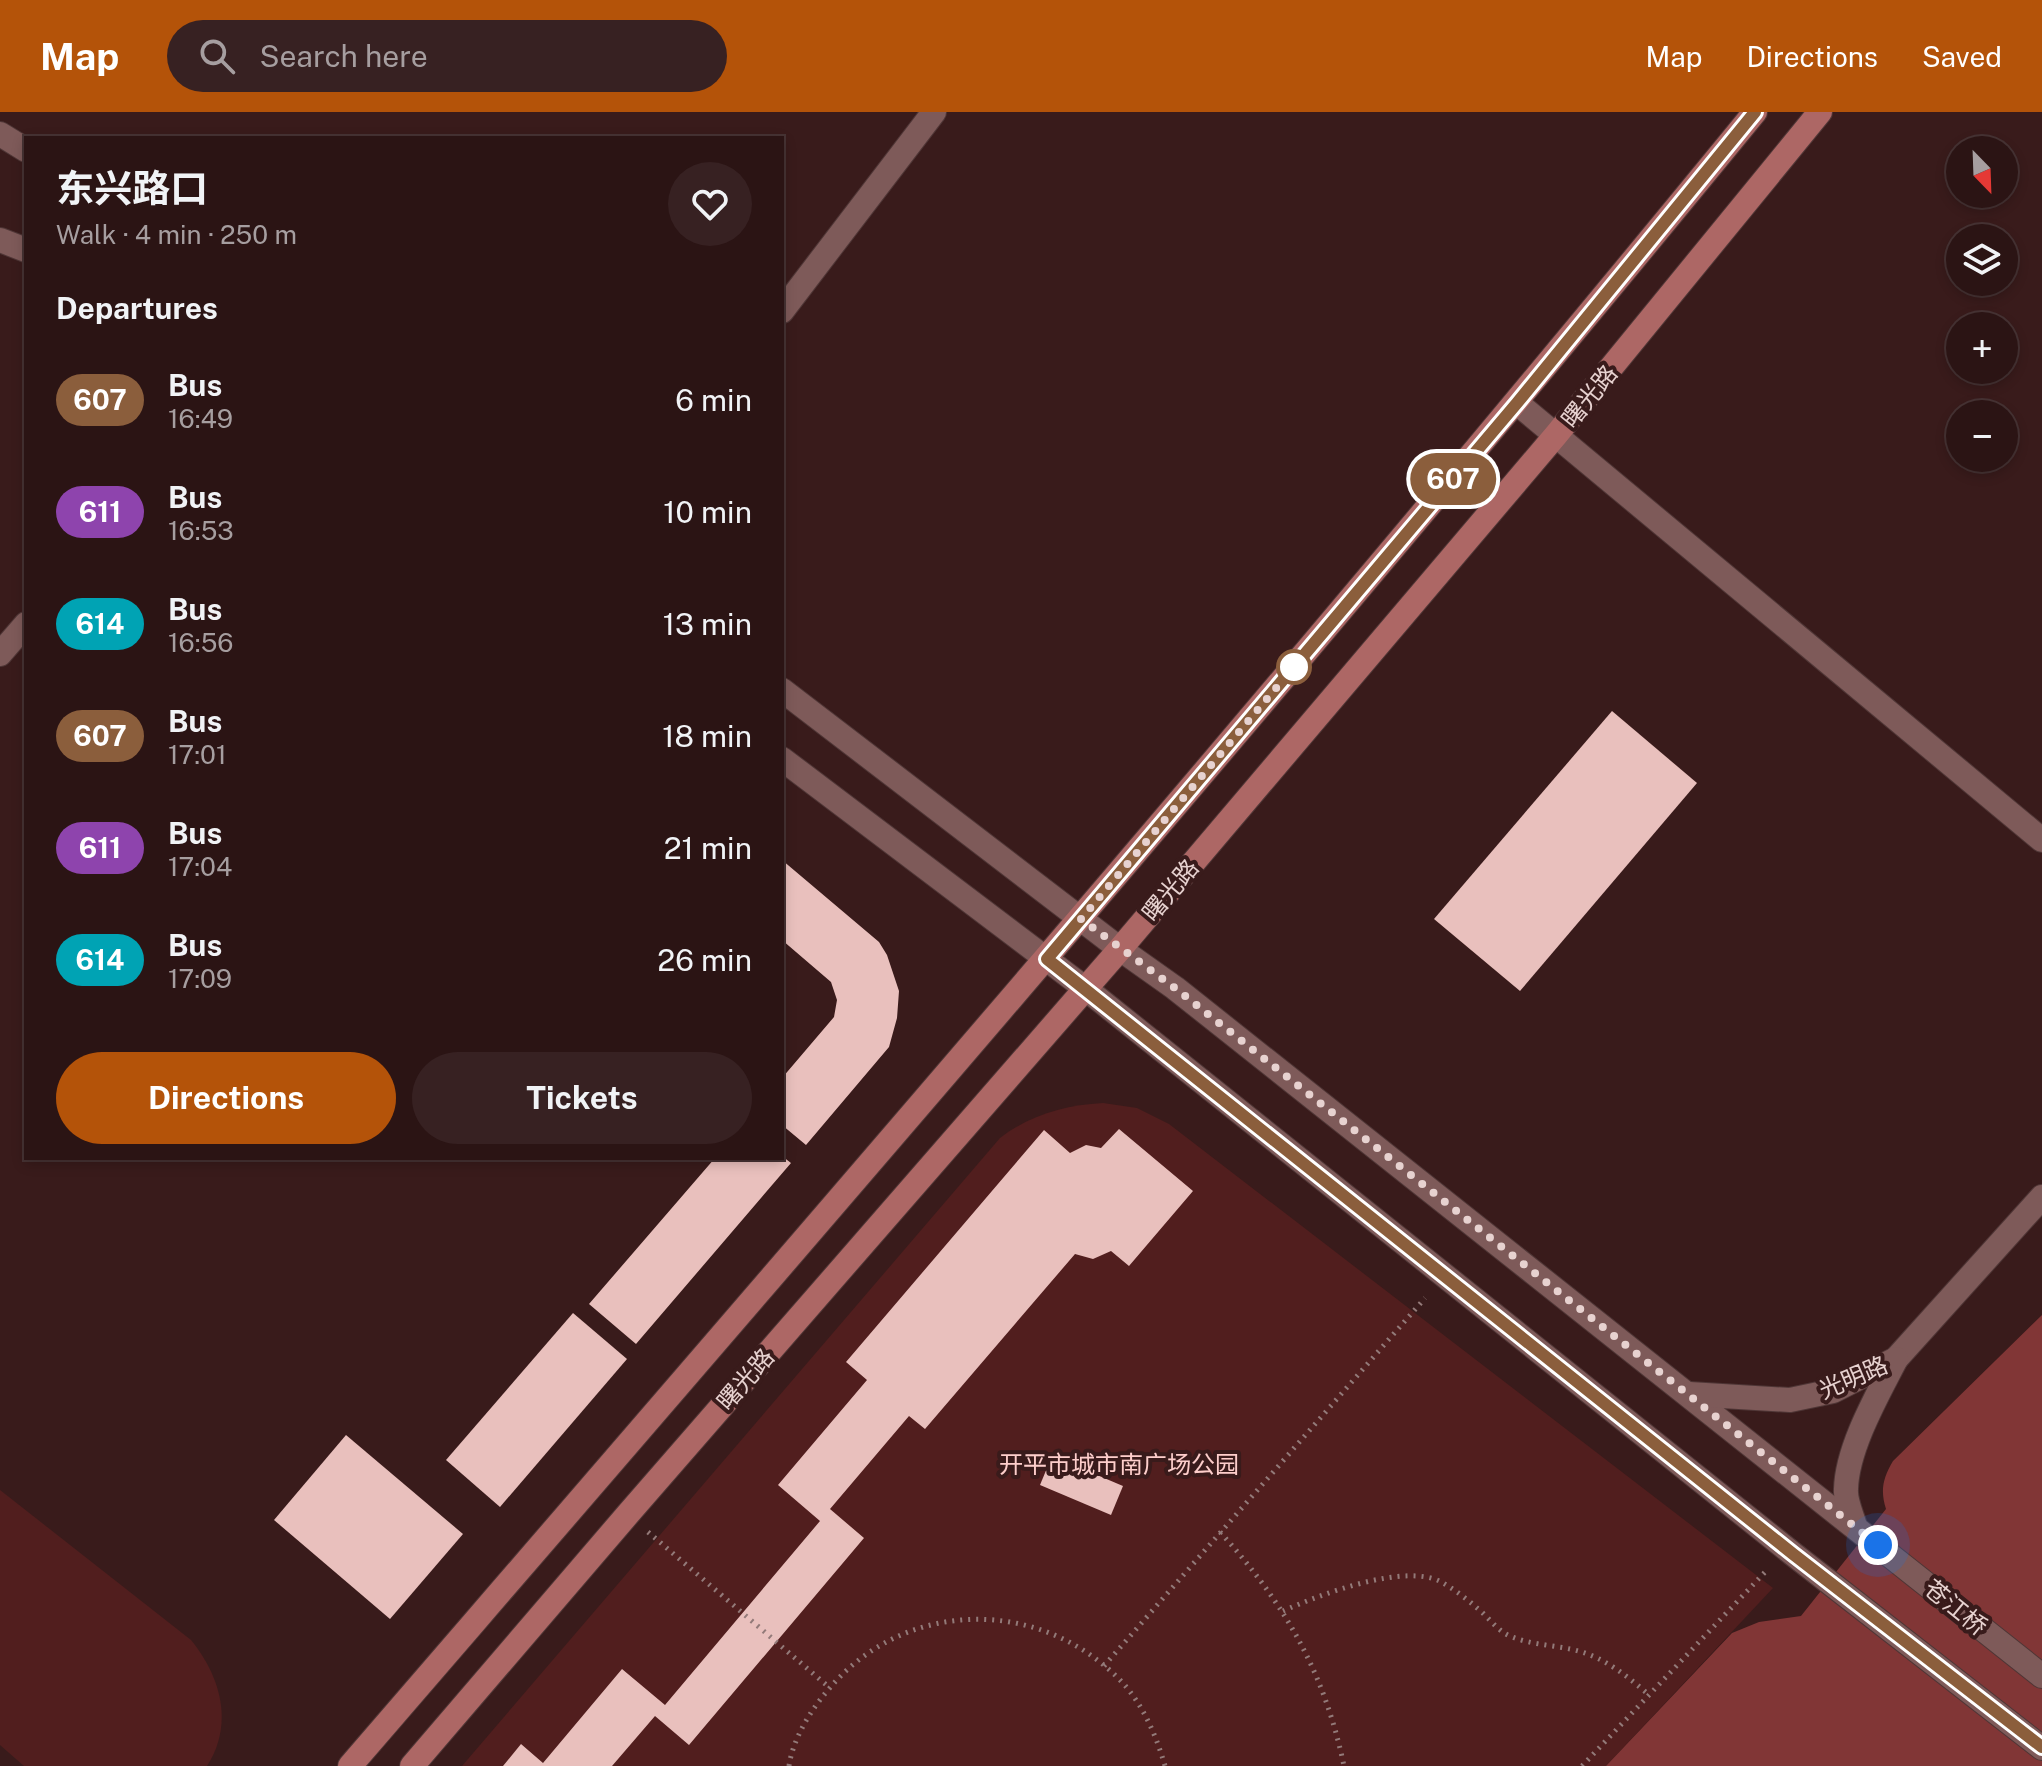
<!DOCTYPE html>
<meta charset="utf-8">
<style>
body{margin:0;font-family:"Public Sans","Noto Sans SC",sans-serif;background:#372122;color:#f1f3f6;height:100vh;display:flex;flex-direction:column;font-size:30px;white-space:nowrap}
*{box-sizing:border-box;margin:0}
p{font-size:26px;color:#a69ea0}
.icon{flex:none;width:44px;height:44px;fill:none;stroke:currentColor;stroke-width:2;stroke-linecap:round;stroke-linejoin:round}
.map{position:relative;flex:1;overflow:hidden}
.side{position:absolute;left:24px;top:24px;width:760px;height:1024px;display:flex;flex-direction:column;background:#2b1414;border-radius:0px;box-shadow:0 4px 12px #0003,0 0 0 2px #473334}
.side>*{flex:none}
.badge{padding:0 16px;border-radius:26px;font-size:28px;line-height:52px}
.needle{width:52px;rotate:157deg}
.buttons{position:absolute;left:1946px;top:24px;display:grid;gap:16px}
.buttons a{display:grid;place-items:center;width:72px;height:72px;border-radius:50%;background:#2b1414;box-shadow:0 4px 12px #0003,0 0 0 2px #473334;font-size:40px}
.you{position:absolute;width:40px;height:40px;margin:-20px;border:6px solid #fff;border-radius:50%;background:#1a73e8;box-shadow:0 0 0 12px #1a73e833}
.map>.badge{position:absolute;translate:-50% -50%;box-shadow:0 0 0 4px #fff}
h2{padding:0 32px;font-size:30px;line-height:72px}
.round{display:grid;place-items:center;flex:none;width:84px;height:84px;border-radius:42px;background:#372122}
.headline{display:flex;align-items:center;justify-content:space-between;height:136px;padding:0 32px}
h1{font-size:38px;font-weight:700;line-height:60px}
.button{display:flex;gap:16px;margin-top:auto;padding:16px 32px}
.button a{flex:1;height:92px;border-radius:48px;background:#b45309;color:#fff;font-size:32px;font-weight:700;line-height:92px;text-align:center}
.button a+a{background:#372122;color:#f1f3f6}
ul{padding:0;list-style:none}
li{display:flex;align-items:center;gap:24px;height:112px;padding:0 32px}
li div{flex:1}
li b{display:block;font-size:30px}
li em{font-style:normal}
li .badge{min-width:88px;font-weight:700;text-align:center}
header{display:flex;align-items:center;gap:48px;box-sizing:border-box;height:112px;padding:0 40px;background:#b45309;color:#fff}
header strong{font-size:38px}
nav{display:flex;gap:44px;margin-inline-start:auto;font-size:28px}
.search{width:560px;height:72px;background:#372122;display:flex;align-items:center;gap:20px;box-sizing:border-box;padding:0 28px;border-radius:44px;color:#a69ea0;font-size:30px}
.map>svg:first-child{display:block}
</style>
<header>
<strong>Map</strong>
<div class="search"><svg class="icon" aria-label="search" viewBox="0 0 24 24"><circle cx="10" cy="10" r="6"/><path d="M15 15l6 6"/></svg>Search here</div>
<nav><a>Map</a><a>Directions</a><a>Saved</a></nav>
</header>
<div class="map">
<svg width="2042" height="1654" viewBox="0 0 2042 1654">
<rect width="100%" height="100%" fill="#391b1b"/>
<g fill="#511e1e">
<path d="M1103 991 1137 996 1169 1012 1773 1476 1606 1654H462L1000 1026C1030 1003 1065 993 1103 991Z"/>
<path d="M0 1378 191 1528C221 1565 234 1612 207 1654H24L0 1633Z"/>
</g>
<path fill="#813636" d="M2042 1203V1654H1606L1732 1521 1759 1510 1801 1504 1886 1397C1880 1378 1883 1366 1893 1349Z"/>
<g fill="#e9c0bd">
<polygon points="1612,599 1697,671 1520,879 1434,807"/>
<polygon points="782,748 879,830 887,843 899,879 897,906 889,935 806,1033 782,1013 782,966 834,905 837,888 831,870 782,828"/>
<polygon points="1119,1017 1193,1079 1129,1154 1111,1139 1093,1147 1075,1142 925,1317 909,1304 830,1397 864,1426 689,1633 655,1604 612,1654 503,1654 521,1632 543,1651 622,1557 665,1593 820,1409 778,1373 867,1268 846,1250 1044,1018 1070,1041 1086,1033 1101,1036"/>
<polygon points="782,1044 791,1051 636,1232 589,1192 715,1046 782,1046"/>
<polygon points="573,1201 627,1247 500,1395 446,1348"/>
<polygon points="346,1323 463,1422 390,1507 274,1408"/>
<polygon points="1052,1344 1123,1374 1111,1403 1040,1373"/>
</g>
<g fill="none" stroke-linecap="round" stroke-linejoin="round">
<defs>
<g id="minor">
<polyline points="0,22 26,38"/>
<polyline points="0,128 26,138"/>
<polyline points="782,199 934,0"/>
<polyline points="1517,291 2042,728"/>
<polyline points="0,542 26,512"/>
<polyline points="782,578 1120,837 1175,876 2042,1564"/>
<polyline points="782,647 1086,877 1793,1442 2042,1636"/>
<polyline points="1689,1282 1790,1288 1833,1279 1896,1247 2042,1085"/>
<path d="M1855 1414C1852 1403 1845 1389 1846 1377 1847 1336 1877 1284 1896 1247"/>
</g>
<g id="major">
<path d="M350 1654C823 1106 1297 560 1755 0"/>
<polyline points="412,1654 628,1402 1120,837 1556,323 1820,0"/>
</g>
</defs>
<use href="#minor" stroke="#4f3636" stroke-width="26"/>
<use href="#major" stroke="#4f3636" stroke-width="26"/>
<g stroke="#937a79" stroke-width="5" stroke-dasharray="2 6" stroke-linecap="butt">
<polyline points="648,1420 830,1576"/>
<path d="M1220 1420C1285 1492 1324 1559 1344 1654"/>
<path d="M1283 1499C1319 1483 1407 1449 1443 1471 1455 1478 1467 1487 1477 1496 1489 1505 1496 1518 1510 1524 1528 1532 1550 1533 1570 1537 1601 1543 1625 1562 1649 1583"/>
<polyline points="1104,1554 1425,1186"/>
<path d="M789 1654C793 1627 810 1599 828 1578 903 1487 1038 1484 1120 1568 1143 1592 1156 1623 1165 1654"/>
<polyline points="1582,1654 1767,1458"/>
</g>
<use href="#minor" stroke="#7e5a59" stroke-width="24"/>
<use href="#major" stroke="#ad6765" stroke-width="24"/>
</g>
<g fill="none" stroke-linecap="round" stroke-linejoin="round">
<defs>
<polyline id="line" points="1755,0 1517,291 1047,847 1793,1442 2042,1635"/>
</defs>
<use href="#line" stroke="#fff" stroke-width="18"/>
<use href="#line" stroke="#8b5e3c" stroke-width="12"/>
<polyline stroke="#e7d2d0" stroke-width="8" stroke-dasharray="0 14.4" points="1294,555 1299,549 1081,807 1175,876 1878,1433"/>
</g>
<circle fill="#fff" stroke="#8b5e3c" stroke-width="4" cx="1294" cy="555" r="16"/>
<g text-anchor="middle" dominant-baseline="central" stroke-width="8" stroke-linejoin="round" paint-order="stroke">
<g font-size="24" fill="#e7d2d0" stroke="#391b1b">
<text transform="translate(1589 284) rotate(-51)">曙光路</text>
<text transform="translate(1170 778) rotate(-50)">曙光路</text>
<text transform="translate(1853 1265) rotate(-23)">光明路</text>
<text transform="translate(745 1267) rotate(-49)">曙光路</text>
<text transform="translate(1956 1495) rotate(39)">苍江桥</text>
</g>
<g font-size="24" fill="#fdcecb" stroke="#391b1b">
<text x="1119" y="1352">开平市城市南广场公园</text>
</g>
</g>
</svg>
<div class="buttons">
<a><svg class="needle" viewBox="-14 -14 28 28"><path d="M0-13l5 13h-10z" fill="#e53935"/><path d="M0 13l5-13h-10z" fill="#a69ea0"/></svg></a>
<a><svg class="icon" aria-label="layers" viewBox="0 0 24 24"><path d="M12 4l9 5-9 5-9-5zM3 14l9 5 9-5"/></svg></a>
<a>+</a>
<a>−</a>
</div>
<div class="you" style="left:1878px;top:1433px"></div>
<b class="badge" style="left:1453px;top:367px;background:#8b5e3c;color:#fff">607</b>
<section class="side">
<div class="headline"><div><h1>东兴路口</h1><p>Walk · 4 min · 250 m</p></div><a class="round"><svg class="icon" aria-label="heart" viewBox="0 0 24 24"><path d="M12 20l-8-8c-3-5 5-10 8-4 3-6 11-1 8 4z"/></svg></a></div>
<h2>Departures</h2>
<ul>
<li><span class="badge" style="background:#8b5e3c;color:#fff">607</span><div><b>Bus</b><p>16:49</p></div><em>6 min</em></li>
<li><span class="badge" style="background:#8e44ad;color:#fff">611</span><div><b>Bus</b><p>16:53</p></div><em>10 min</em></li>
<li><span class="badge" style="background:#00a3b4;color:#fff">614</span><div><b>Bus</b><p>16:56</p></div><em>13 min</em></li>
<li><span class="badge" style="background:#8b5e3c;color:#fff">607</span><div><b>Bus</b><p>17:01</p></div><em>18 min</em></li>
<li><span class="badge" style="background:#8e44ad;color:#fff">611</span><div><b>Bus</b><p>17:04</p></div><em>21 min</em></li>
<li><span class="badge" style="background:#00a3b4;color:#fff">614</span><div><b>Bus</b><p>17:09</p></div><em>26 min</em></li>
</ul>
<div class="button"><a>Directions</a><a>Tickets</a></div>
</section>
</div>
